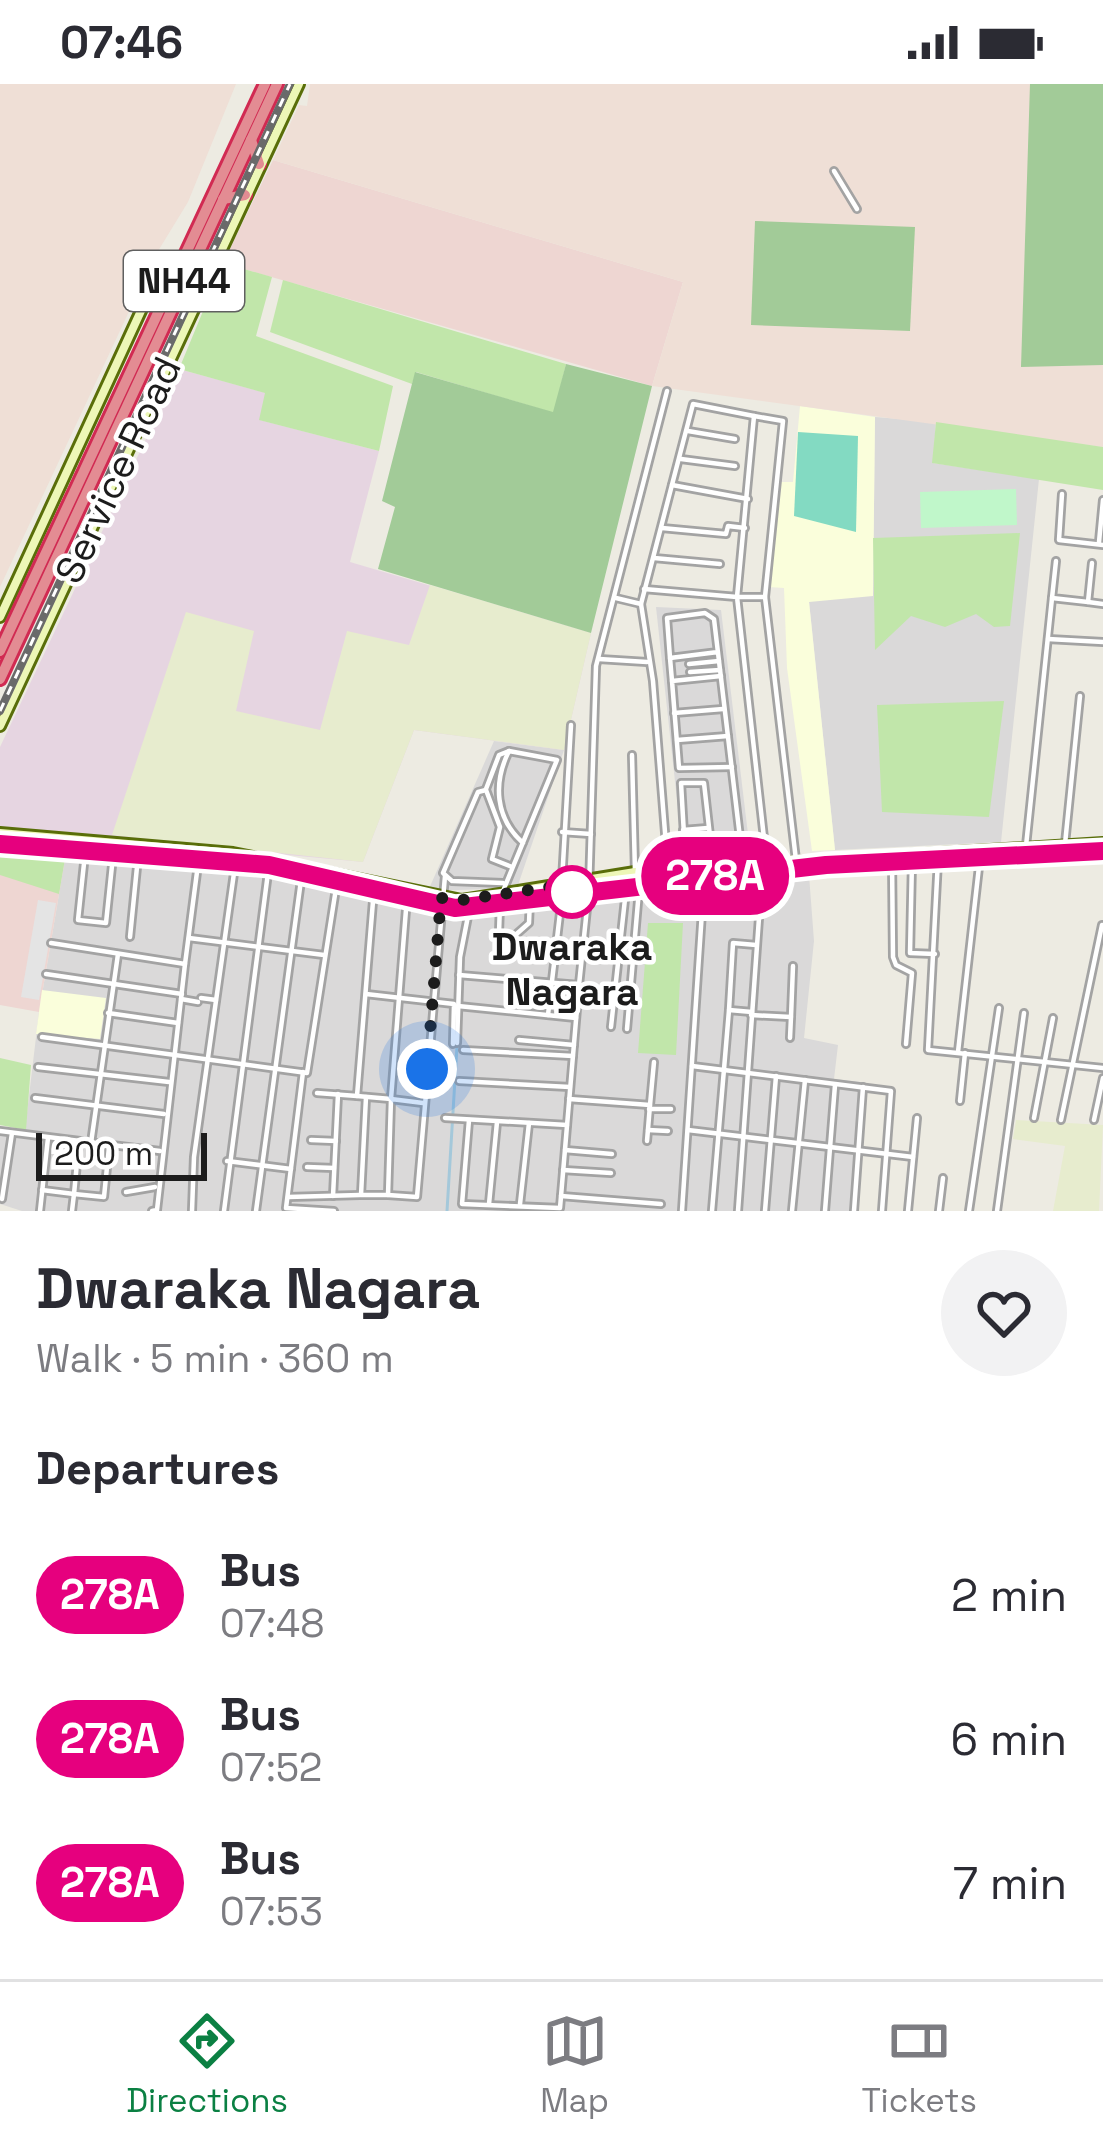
<!DOCTYPE html>
<meta charset="utf-8">
<style>
body{margin:0;font-family:"Space Grotesk",sans-serif;background:#f2f2f3;color:#2b2b33;height:100vh;display:flex;flex-direction:column;font-size:45px;white-space:nowrap}
*{box-sizing:border-box;margin:0}
p{font-size:39px;color:#7c7c81}
.icon{flex:none;width:66px;height:66px;fill:none;stroke:currentColor;stroke-width:2;stroke-linecap:round;stroke-linejoin:round}
.map{position:relative;height:1127px;overflow:hidden}
.side{display:flex;flex-direction:column;background:#fff;flex:1}
.side>*{flex:none}
.badge{padding:0 24px;border-radius:39px;font-size:42px;line-height:78px}
.scale{position:absolute;left:36px;bottom:30px;width:171px;box-sizing:border-box;padding-left:12px;border:6px solid #1c1c1c;border-top:0;font-size:33px;line-height:42px;white-space:nowrap;color:#1c1c1c;-webkit-text-stroke:9px #fff;paint-order:stroke}
.you{position:absolute;width:60px;height:60px;margin:-30px;border:9px solid #fff;border-radius:50%;background:#1a73e8;box-shadow:0 0 0 18px #1a73e833}
.map>.badge{position:absolute;translate:-50% -50%;box-shadow:0 0 0 6px #fff}
h2{padding:0 36px;font-size:45px;line-height:108px}
.round{display:grid;place-items:center;flex:none;width:126px;height:126px;border-radius:63px;background:#f2f2f3}
.summary{display:flex;align-items:center;justify-content:space-between;height:204px;padding:0 36px}
h1{font-size:57px;font-weight:700;line-height:90px}
ul{padding:0;list-style:none}
li{display:flex;align-items:center;gap:36px;height:144px;padding:0 36px}
li div{flex:1}
li b{display:block;font-size:45px}
li em{font-style:normal}
li .badge{min-width:132px;font-weight:700;text-align:center}
.status{display:flex;justify-content:space-between;align-items:center;height:84px;padding:0 60px;background:#fff;direction:ltr}
.status svg{height:33px;fill:currentColor}
.dock{display:flex;justify-content:space-around;align-items:center;height:168px;border-top:3px solid #e1e1e2;background:#fff;font-size:33px;color:#7c7c81}
.dock a{display:grid;justify-items:center;gap:6px}
.dock .current{color:#0b8043}
.map>svg:first-child{display:block}
</style>
<div class="status"><b>07:46</b><svg viewBox="0 0 49 12"><path d="M0 12V9h3v3zM5 12V6h3v6zM10 12V3h3v9zM15 12V0h3v12zM26 1h20v11H26zM47 4h2v5h-2z"/></svg></div>
<div class="map">
<svg width="1103" height="1127" viewBox="0 0 1103 1127">
<rect width="100%" height="100%" fill="#edebe2"/>
<g fill="#dad9d9">
<polygon points="875,333 936,338 933,379 1039,395 1001,758 835,766 809,517 873,511"/>
<polygon points="656,523 721,526 751,775 684,780"/>
<polygon points="494,657 564,666 517,804 428,807"/>
<polygon points="66,769 273,788 456,828 615,806 809,791 814,857 804,954 838,961 834,995 860,998 854,1127 22,1127 0,1120 0,1051 24,1054 39,928"/>
</g>
<g fill="#eed6d2">
<polygon points="273,76 683,198 652,302 223,179"/>
<polygon points="0,766 66,769 39,928 0,921"/>
</g>
<polygon fill="#e6d5e1" points="179,285 266,309 260,336 379,367 350,478 591,549 564,666 414,646 363,778 0,744 0,663"/>
<g fill="#fafedb">
<polygon points="800,322 875,333 873,512 809,518 835,766 812,767 787,584 784,504 769,503 781,398 793,398"/>
<polygon points="42,906 106,914 100,955 36,950"/>
</g>
<g fill="#efdfd6">
<polygon points="0,0 236,0 188,118 155,172 0,503"/>
<polygon points="310,0 1103,0 1103,363 652,302 683,198 273,76 299,21 307,22"/>
</g>
<g fill="#e7ecce">
<polygon points="430,501 591,549 564,666 414,646 363,778 112,751 186,528 254,547 236,627 320,646 347,547 409,561"/>
<polygon points="1016,1036 1103,1041 1099,1127 1053,1127 1065,1062 1013,1055"/>
</g>
<g fill="#c1e6aa">
<polygon points="223,179 272,193 256,252 393,302 379,367 259,336 265,309 179,285"/>
<polygon points="283,196 566,280 554,329 416,288 412,300 270,248"/>
<polygon points="936,338 1103,363 1103,406 932,379"/>
<polygon points="1020,449 1010,542 994,543 976,530 945,543 911,532 875,566 873,454"/>
<polygon points="1004,617 989,733 882,728 877,621"/>
<polygon points="0,766 66,769 59,810 0,791"/>
<polygon points="648,839 683,839 676,971 638,969"/>
<polygon points="0,974 31,981 26,1046 0,1041"/>
</g>
<g fill="#a2cb98">
<polygon points="1030,0 1103,0 1103,281 1021,283"/>
<polygon points="755,137 915,143 910,247 751,241"/>
<polygon points="566,280 652,302 591,549 378,485 395,423 382,417 415,288 553,328"/>
</g>
<polygon fill="#c0f7ca" points="1016,405 1017,441 921,444 920,408"/>
<polygon fill="#83dac2" points="798,348 858,352 856,448 794,432"/>
<polygon fill="#e4e4e4" points="38,816 56,819 39,916 21,913"/>
<g fill="none" stroke-linecap="round" stroke-linejoin="round">
<polyline stroke="#a4c8da" stroke-width="3" points="447,1127 457,962"/>
<defs>
<g id="street">
<polyline points="834,87 857,125"/>
<polyline points="688,347 735,355"/>
<polyline points="681,375 735,382"/>
<polyline points="672,401 748,415"/>
<polyline points="1062,410 1059,456 1103,461"/>
<polyline points="662,444 726,450 728,442 745,444"/>
<polyline points="1099,458 1103,416"/>
<polyline points="654,474 720,480"/>
<polyline points="1056,477 1052,514 1088,518 1092,479"/>
<polyline points="644,505 737,513 754,332 783,337 765,513 737,513 767,781"/>
<polyline points="765,513 796,776"/>
<polyline points="616,514 641,520 653,597 668,786"/>
<polyline points="1088,518 1103,520"/>
<polyline points="641,520 693,320 754,332"/>
<polyline points="1048,555 1103,558"/>
<polyline points="718,568 670,574 667,534 705,529 714,535 743,779"/>
<polyline points="670,574 672,597"/>
<polyline points="599,575 647,578"/>
<polyline points="689,580 719,577"/>
<polyline points="690,588 720,586"/>
<polyline points="721,592 672,597 679,684 732,683"/>
<polyline points="674,629 723,625"/>
<polyline points="677,656 728,652"/>
<polyline points="632,671 635,788"/>
<polyline points="486,705 499,671 509,667"/>
<polyline points="683,746 708,744"/>
<polyline points="562,748 591,750"/>
<polyline points="1065,760 1080,612"/>
<polyline points="1026,762 1052,514"/>
<polyline points="725,766 741,765"/>
<polyline points="85,770 78,836 106,839 113,772"/>
<polyline points="712,770 704,699 681,699 685,768 712,770 712,781"/>
<polyline points="892,775 893,873 896,881 912,889 906,960"/>
<polyline points="938,776 928,966 1103,984"/>
<polyline points="912,777 910,869 935,870"/>
<polyline points="562,797 571,641"/>
<polyline points="503,799 452,797 443,789 478,708 486,706 500,743 492,775 512,783"/>
<path d="M503 807 557 676 509 667C493 699 495 734 523 759"/>
<polyline points="500,820 499,849 512,854 529,839 530,815"/>
<polyline points="130,853 138,773"/>
<polyline points="189,854 324,871"/>
<polyline points="51,859 185,880 200,765"/>
<polyline points="46,890 182,910"/>
<polyline points="459,891 579,901 560,1124 462,1120 469,1036"/>
<polyline points="579,901 589,805 596,582 667,307"/>
<polyline points="366,910 454,920 453,960"/>
<polyline points="201,914 216,916"/>
<polyline points="181,915 198,918"/>
<polyline points="458,922 576,934"/>
<polyline points="729,926 733,859 756,861"/>
<polyline points="108,929 178,939"/>
<polyline points="548,931 562,812"/>
<polyline points="751,931 791,933 793,882"/>
<polyline points="611,943 626,806"/>
<polyline points="627,945 639,806"/>
<polyline points="42,953 307,989 337,798"/>
<polyline points="790,954 791,933"/>
<polyline points="519,956 574,961"/>
<polyline points="457,959 460,873 470,822"/>
<polyline points="463,966 573,972"/>
<polyline points="958,968 980,774"/>
<polyline points="692,982 891,1007 882,1127"/>
<polyline points="38,983 169,998"/>
<polyline points="303,988 286,1124 334,1127"/>
<polyline points="459,997 570,1003"/>
<polyline points="317,1009 357,1012 374,805"/>
<polyline points="357,1012 391,1015 407,813"/>
<polyline points="366,1013 361,1111 388,1111 391,1015 423,1019"/>
<polyline points="35,1014 164,1030"/>
<polyline points="569,1015 650,1021 654,978"/>
<polyline points="960,1017 965,969"/>
<polyline points="649,1025 671,1025"/>
<polyline points="445,1034 567,1041"/>
<polyline points="1034,1034 1053,934"/>
<polyline points="1061,1036 1102,841"/>
<polyline points="1094,1036 1103,994"/>
<polyline points="648,1046 668,1047"/>
<polyline points="688,1046 913,1073"/>
<polyline points="0,1047 160,1067"/>
<polyline points="311,1056 336,1057"/>
<polyline points="647,1057 650,1021"/>
<polyline points="79,1058 74,1110 104,1113 109,1063"/>
<polyline points="91,1059 118,870"/>
<polyline points="565,1066 612,1070"/>
<polyline points="227,1077 291,1085"/>
<polyline points="307,1083 334,1084"/>
<polyline points="563,1086 611,1089"/>
<polyline points="42,1106 74,1110 72,1127"/>
<polyline points="126,1108 155,1103"/>
<polyline points="388,1111 417,1113 445,792"/>
<polyline points="333,1112 338,1010"/>
<polyline points="561,1112 661,1120"/>
<polyline points="288,1113 360,1111"/>
<polyline points="2,1115 12,1049"/>
<polyline points="489,1120 497,1038"/>
<polyline points="520,1120 529,1039"/>
<polyline points="40,1127 48,1054"/>
<polyline points="152,1127 157,1126 185,880"/>
<polyline points="192,1127 194,1073 235,782"/>
<polyline points="224,1127 269,781"/>
<polyline points="256,1127 302,789"/>
<polyline points="682,1127 704,798"/>
<polyline points="712,1127 729,926 752,928"/>
<polyline points="738,1127 762,792"/>
<polyline points="765,1127 776,992"/>
<polyline points="792,1127 805,996"/>
<polyline points="825,1127 835,1001"/>
<polyline points="854,1127 863,1003"/>
<polyline points="908,1127 917,1034"/>
<polyline points="939,1127 943,1094"/>
<polyline points="969,1127 999,924"/>
<polyline points="997,1127 1024,929"/>
</g>
<g id="secondary">
<polyline points="0,533 146,216 154,202 171,199"/>
<polyline points="0,642 299,0"/>
<polyline points="0,749 233,769 462,816 635,788 1103,759"/>
<polyline points="0,761 269,781 456,824 826,781 1103,767"/>
</g>
<g id="highway">
<polyline points="251,56 259,80"/>
<polyline points="223,115 245,111"/>
<polyline points="0,567 265,0"/>
<polyline points="0,595 277,0"/>
</g>
</defs>
<use href="#street" stroke="#a3a3a3" stroke-width="10"/>
<use href="#secondary" stroke="#596e09" stroke-width="14"/>
<use href="#highway" stroke="#d12a52" stroke-width="16"/>
<use href="#street" stroke="#fff" stroke-width="4.5"/>
<use href="#secondary" stroke="#edf7b7" stroke-width="8"/>
<use href="#highway" stroke="#e38c93" stroke-width="10"/>
<defs>
<polyline id="rail" points="0,627 290,0"/>
</defs>
<use href="#rail" stroke="#6a6a6a" stroke-width="8"/>
<use href="#rail" stroke="#fff" stroke-width="3" stroke-dasharray="9" stroke-linecap="butt"/>
</g>
<g fill="none" stroke-linecap="round" stroke-linejoin="round">
<defs>
<polyline id="line" points="0,760 269,781 455,824 826,781 1103,767"/>
</defs>
<use href="#line" stroke="#fff" stroke-width="27"/>
<use href="#line" stroke="#e6007e" stroke-width="18"/>
<polyline stroke="#1c1c1c" stroke-width="12" stroke-dasharray="0 21.6" points="427,985 441,814 462,816 570,800 572,808"/>
</g>
<circle fill="#fff" stroke="#e6007e" stroke-width="6" cx="572" cy="808" r="24"/>
<g text-anchor="middle" dominant-baseline="central" stroke-width="9" stroke-linejoin="round" paint-order="stroke">
<rect fill="#fff" stroke="#606060" stroke-width="3" x="124" y="167" width="120" height="60" rx="9"/>
<g font-size="36" font-weight="bold" fill="#1c1c1c">
<text x="184" y="197">NH44</text>
</g>
<g font-size="39" fill="#1c1c1c" stroke="#fff">
<text transform="translate(118 386) rotate(-65)">Service Road</text>
</g>
<g font-size="39" font-weight="bold" fill="#1c1c1c" stroke="#fff">
<text x="572" y="862">Dwaraka<tspan x="572" dy="45">Nagara</tspan></text>
</g>
</g>
</svg>
<div class="scale">200 m</div>
<div class="you" style="left:427px;top:985px"></div>
<b class="badge" style="left:715px;top:792px;background:#e6007e;color:#fff">278A</b>
</div>
<section class="side">
<div class="summary"><div><h1>Dwaraka Nagara</h1><p>Walk · 5 min · 360 m</p></div><a class="round"><svg class="icon" aria-label="heart" viewBox="0 0 24 24"><path d="M12 20l-8-8c-3-5 5-10 8-4 3-6 11-1 8 4z"/></svg></a></div>
<h2>Departures</h2>
<ul>
<li><span class="badge" style="background:#e6007e;color:#fff">278A</span><div><b>Bus</b><p>07:48</p></div><em>2 min</em></li>
<li><span class="badge" style="background:#e6007e;color:#fff">278A</span><div><b>Bus</b><p>07:52</p></div><em>6 min</em></li>
<li><span class="badge" style="background:#e6007e;color:#fff">278A</span><div><b>Bus</b><p>07:53</p></div><em>7 min</em></li>
</ul>
</section>
<nav class="dock">
<a class="current"><svg class="icon" aria-label="directions" viewBox="0 0 24 24"><path d="M12 3l9 9-9 9-9-9zM9 14v-3h6M13 9l2 2-2 2"/></svg>Directions</a>
<a><svg class="icon" aria-label="map" viewBox="0 0 24 24"><path d="M3 6l6-2 6 2 6-2v14l-6 2-6-2-6 2zM9 4v14M15 6v14"/></svg>Map</a>
<a><svg class="icon" aria-label="tickets" viewBox="0 0 24 24"><path d="M3 7h18v10H3zM15 7v10"/></svg>Tickets</a>
</nav>
